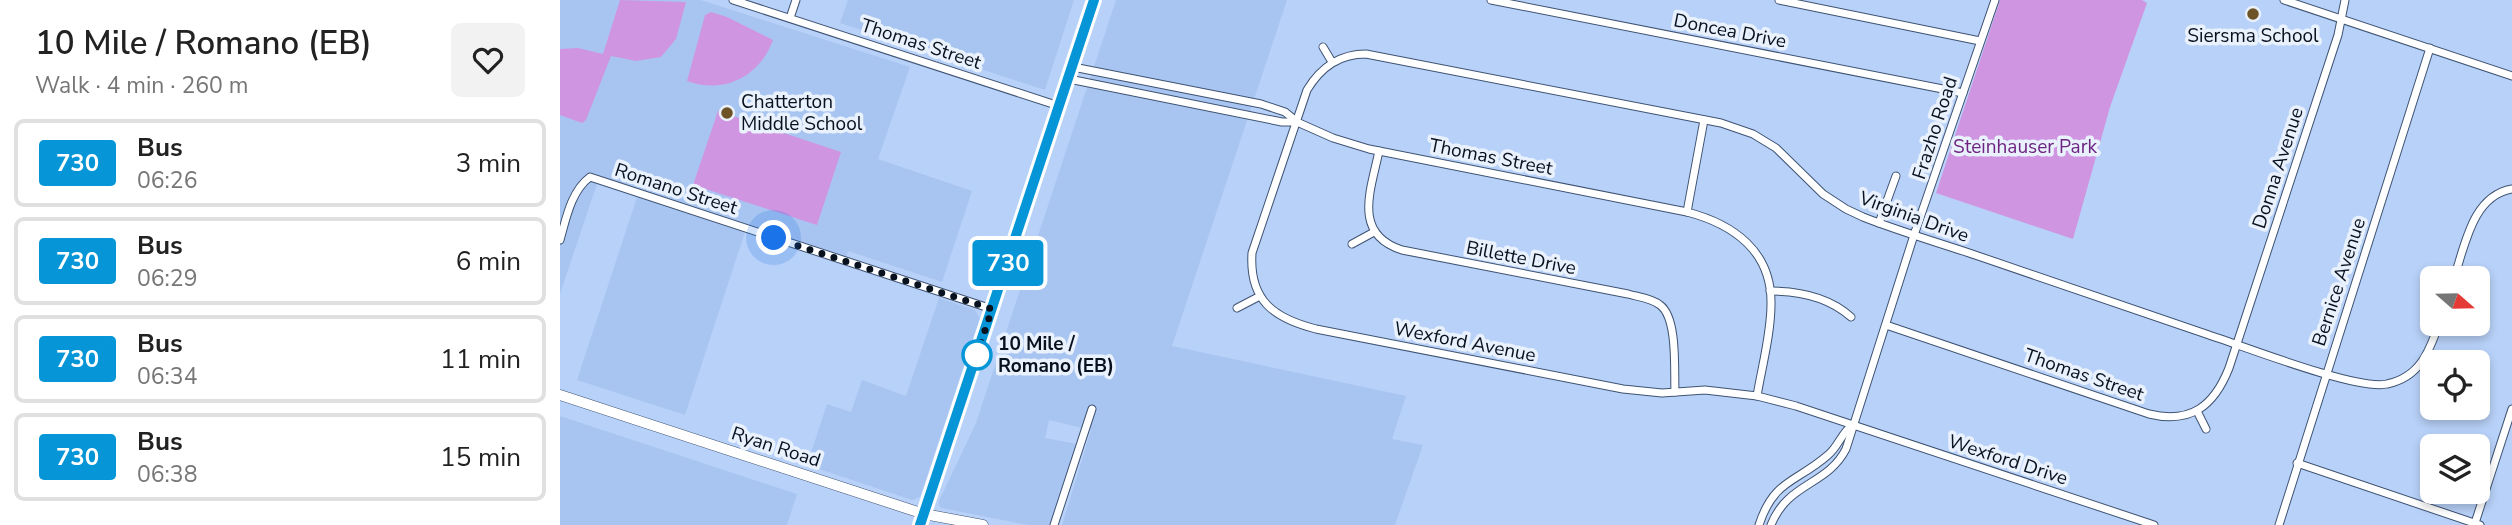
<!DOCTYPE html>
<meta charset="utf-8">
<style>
body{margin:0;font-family:"Nunito Sans",sans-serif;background:#f2f2f2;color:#222;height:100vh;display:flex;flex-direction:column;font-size:26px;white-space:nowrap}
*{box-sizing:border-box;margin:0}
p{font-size:23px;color:#767676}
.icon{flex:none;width:38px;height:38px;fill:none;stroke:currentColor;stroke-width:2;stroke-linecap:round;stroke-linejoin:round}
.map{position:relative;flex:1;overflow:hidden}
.sheet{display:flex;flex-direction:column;background:#fff;width:560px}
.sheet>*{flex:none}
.badge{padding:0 14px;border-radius:5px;font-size:24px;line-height:46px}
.needle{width:46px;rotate:110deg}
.controls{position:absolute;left:1860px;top:266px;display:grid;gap:14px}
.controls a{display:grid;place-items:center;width:70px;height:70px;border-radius:10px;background:#fff;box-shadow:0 4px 10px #0003;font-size:35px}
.you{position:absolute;width:35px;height:35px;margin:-18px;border:5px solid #fff;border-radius:50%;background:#1a73e8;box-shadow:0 0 0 10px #1a73e833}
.map>.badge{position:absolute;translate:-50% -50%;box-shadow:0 0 0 4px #fff}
.round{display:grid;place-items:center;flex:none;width:74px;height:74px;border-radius:10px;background:#f2f2f2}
.head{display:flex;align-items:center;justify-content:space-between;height:119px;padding:0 35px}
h1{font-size:33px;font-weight:600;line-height:52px}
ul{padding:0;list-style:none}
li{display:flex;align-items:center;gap:21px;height:88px;margin:0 14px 10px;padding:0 21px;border:4px solid #e0e0e0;border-radius:10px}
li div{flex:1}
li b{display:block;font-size:26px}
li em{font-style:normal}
li .badge{min-width:77px;font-weight:700;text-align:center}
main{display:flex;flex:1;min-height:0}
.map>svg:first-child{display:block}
</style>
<main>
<section class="sheet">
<div class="head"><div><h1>10 Mile / Romano (EB)</h1><p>Walk · 4 min · 260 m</p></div><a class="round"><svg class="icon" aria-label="heart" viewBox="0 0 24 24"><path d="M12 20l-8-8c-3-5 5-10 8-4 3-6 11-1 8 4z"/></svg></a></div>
<ul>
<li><span class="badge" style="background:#0696d7;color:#fff">730</span><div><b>Bus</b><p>06:26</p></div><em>3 min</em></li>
<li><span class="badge" style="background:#0696d7;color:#fff">730</span><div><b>Bus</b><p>06:29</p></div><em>6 min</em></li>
<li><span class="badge" style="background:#0696d7;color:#fff">730</span><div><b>Bus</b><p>06:34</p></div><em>11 min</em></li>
<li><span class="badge" style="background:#0696d7;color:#fff">730</span><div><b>Bus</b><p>06:38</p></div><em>15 min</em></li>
</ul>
</section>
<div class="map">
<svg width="1952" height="525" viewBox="0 0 1952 525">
<rect width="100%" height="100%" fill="#b8d1f8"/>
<g fill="#a8c5f1">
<polygon points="0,0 141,0 350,67 318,159 412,191 382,282 288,251 286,257 187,226 125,415 17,380 79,191 39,178 0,294"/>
<polygon points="288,0 514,0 485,90 280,23"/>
<polygon points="556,0 727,0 612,346 846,396 832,439 863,445 835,525 502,525 531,430 489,420 485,438 517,444 490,525 468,525 381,508 379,505 379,501 416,423"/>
<polygon points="379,298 415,310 420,318 360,497 352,500 247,465 267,404 291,412 302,380 346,396"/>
<polygon points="0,416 237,494 227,525 0,525"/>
</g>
<g fill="#d095e1">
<polygon points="60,0 126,2 116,39 101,57 76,61 51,56 26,120 22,123 0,115 0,49 18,48 43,54"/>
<polygon points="1440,0 1582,0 1587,3 1550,107 1513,239 1376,193"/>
<path d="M151 12 167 17 213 40C200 76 164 95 127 81L145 15Z"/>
<polygon points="158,111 281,152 257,225 133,185"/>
</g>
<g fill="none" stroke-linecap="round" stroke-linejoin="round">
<defs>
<g id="minor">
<polyline points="173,0 499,106"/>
<polyline points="931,0 1403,93"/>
<polyline points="1219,0 1420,41"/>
<polyline points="1724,0 1952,76"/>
<polyline points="230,18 236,0"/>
<polyline points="763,47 772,62"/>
<polyline points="513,67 701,104 725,112 736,121"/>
<path d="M509 79 722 122H737L773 138 809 149 1127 212C1173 224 1212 251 1211 304 1211 334 1202 366 1197 396"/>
<path d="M819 151C811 190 792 234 842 250L1068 294C1078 297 1091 298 1100 305 1118 318 1114 371 1115 392"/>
<polyline points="1127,212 1144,120"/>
<polyline points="1319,223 1336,176"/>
<path d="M0 240C6 219 11 191 30 177L432 309"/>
<polyline points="792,244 814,232"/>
<path d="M1894 278C1905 246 1912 196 1952 189"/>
<path d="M1210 291C1238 291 1269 297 1291 317"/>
<polyline points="677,308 700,296"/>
<path d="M1326 325 1589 414C1631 424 1654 406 1669 368L1778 35 1785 0"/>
<polyline points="1637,411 1646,429"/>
<polyline points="1737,463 1920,525"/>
<polyline points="1915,523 1952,409"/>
<polyline points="494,525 532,409"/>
<path d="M1199 525C1214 479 1236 483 1268 455 1278 447 1281 434 1292 425"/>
<path d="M1211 525C1228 482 1267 486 1286 449L1354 235 1435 0"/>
<path d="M1594 525 1236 406 1197 396 1145 390 1102 393 1063 389 756 329C713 318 689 300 692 253L747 90C761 67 779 54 806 54L1161 123 1193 134 1216 148 1263 194 1286 209 1303 217C1341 232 1380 243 1418 256 1495 282 1572 308 1649 335 1683 346 1798 391 1827 384 1860 377 1869 352 1879 324"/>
<polyline points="1719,525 1870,48"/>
</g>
<g id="secondary">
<polyline points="0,395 364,514 423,525"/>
<polyline points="360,525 534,0"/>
</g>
</defs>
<use href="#minor" stroke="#3e5373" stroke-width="9"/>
<use href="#secondary" stroke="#3e5373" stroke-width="11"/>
<use href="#minor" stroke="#fff" stroke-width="7"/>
<use href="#secondary" stroke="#fff" stroke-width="10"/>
</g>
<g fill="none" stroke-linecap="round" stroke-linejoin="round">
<defs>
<polyline id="line" points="360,525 534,0"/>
</defs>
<use href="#line" stroke="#fff" stroke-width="16"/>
<use href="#line" stroke="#0696d7" stroke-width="10"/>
<polyline stroke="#08111e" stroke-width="7" stroke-dasharray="0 12.6" points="214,238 432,309 417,355"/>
</g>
<g fill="#6d5325" stroke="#e9f1fd" stroke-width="2.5">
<circle cx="1693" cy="14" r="7"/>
<circle cx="167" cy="113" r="7"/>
</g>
<circle fill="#fff" stroke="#0696d7" stroke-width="3.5" cx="417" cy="355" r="14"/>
<g text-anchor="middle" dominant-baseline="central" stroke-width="7" stroke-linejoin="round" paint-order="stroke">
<g font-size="19" fill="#08111e" stroke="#e9f1fd">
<text transform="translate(1170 31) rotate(11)">Doncea Drive</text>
<text transform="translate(361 44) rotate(18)">Thomas Street</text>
<text transform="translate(1375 128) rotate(-72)">Frazho Road</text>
<text transform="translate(931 157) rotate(11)">Thomas Street</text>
<text transform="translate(1718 168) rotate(-72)">Donna Avenue</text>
<text transform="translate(116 189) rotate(18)">Romano Street</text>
<text transform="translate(1354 217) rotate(20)">Virginia Drive</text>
<text transform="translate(961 258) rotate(11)">Billette Drive</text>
<text transform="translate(1779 282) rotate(-72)">Bernice Avenue</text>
<text transform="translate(905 342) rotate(11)">Wexford Avenue</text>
<text transform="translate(1524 375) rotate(19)">Thomas Street</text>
<text transform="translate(216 447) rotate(18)">Ryan Road</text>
<text transform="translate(1448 460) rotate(18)">Wexford Drive</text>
</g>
<g font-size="19" fill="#08111e" stroke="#e9f1fd">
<text x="1693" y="36">Siersma School</text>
<text x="181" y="102" text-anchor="start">Chatterton<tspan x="181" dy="22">Middle School</tspan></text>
</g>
<g font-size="19" fill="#6e2381" stroke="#e9f1fd">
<text x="1465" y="147">Steinhauser Park</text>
</g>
<g font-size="19" font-weight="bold" fill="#08111e" stroke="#e9f1fd" text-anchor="start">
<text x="438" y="344">10 Mile /<tspan x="438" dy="22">Romano (EB)</tspan></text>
</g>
</g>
</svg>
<div class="controls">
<a><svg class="needle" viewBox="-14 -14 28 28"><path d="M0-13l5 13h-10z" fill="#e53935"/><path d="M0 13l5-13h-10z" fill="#767676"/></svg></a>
<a><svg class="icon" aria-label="locate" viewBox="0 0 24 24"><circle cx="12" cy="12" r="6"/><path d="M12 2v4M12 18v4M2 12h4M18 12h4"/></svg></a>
<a><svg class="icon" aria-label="layers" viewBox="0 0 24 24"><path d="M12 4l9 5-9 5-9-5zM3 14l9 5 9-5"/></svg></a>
</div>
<div class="you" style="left:214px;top:238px"></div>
<b class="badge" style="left:448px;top:263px;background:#0696d7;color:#fff">730</b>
</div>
</main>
